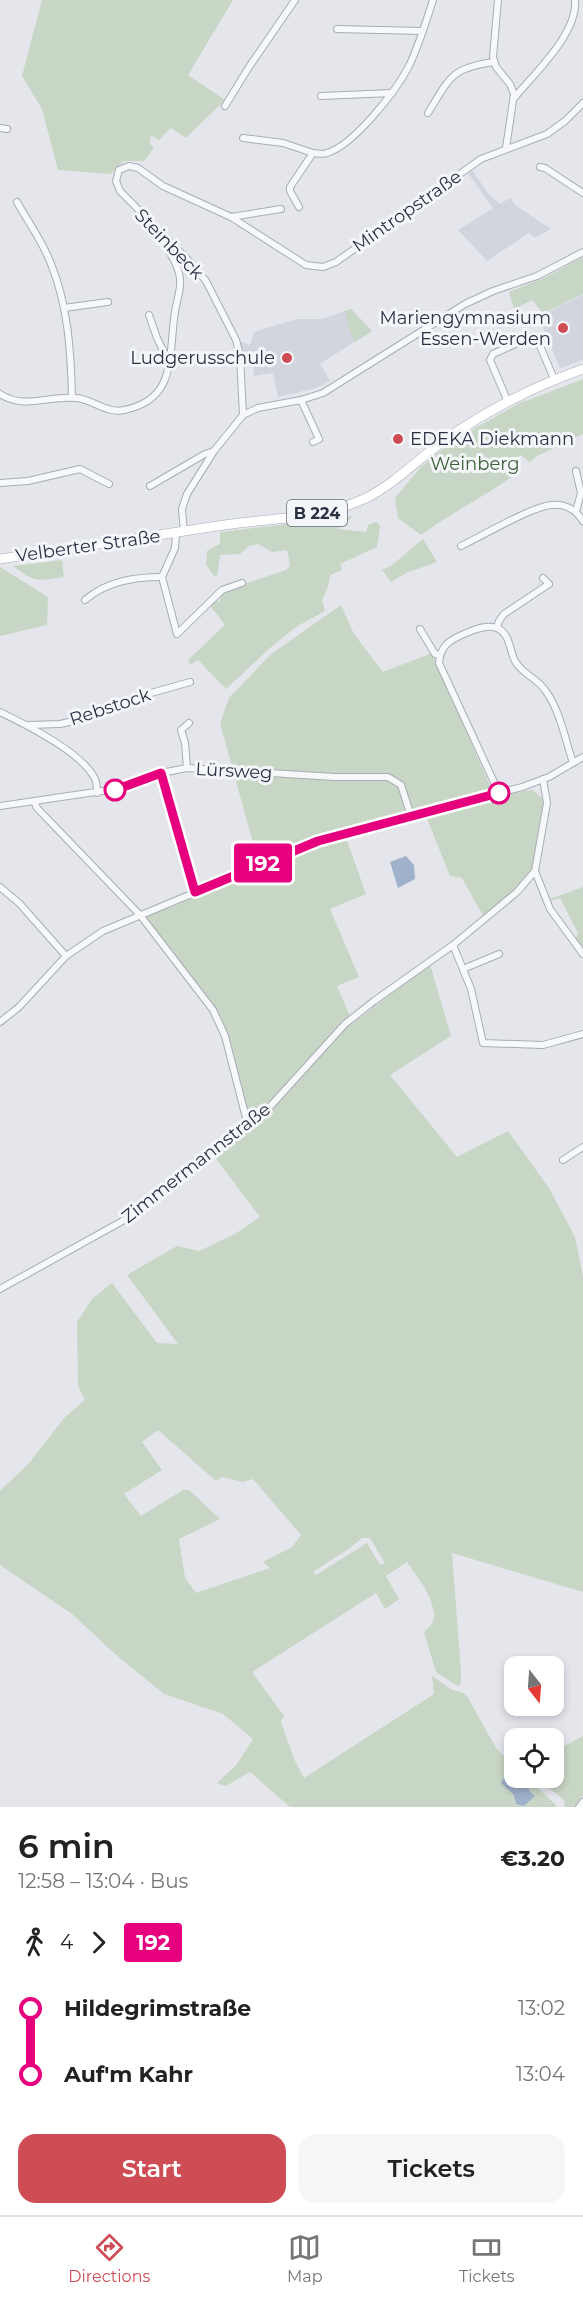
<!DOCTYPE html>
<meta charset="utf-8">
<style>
body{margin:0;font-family:Montserrat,sans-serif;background:#f6f6f6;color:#222;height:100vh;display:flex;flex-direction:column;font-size:22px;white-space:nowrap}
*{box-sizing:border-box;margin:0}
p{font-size:20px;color:#767676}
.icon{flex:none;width:33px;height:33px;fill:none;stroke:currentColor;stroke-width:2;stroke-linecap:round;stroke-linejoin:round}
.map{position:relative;height:1807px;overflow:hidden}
.sheet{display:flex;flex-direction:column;background:#fff;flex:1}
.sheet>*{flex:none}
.badge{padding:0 12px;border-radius:4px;font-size:21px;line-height:39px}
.needle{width:39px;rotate:163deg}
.fabs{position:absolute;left:504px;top:1656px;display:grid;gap:12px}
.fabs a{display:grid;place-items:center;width:60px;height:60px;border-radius:12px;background:#fff;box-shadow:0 3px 9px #0003;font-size:30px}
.map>.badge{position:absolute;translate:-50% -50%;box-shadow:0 0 0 3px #fff}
.legs{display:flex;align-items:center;gap:9px;height:66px;padding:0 18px;font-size:20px}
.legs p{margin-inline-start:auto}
.head{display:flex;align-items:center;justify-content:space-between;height:102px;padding:0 18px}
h1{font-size:33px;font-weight:600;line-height:45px}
.cta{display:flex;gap:12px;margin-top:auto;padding:12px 18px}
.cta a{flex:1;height:69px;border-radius:18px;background:#ce4c54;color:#fff;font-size:24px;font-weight:600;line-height:69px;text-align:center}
.cta a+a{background:#f6f6f6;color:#222}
ul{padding:0 18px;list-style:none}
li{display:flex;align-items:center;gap:21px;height:66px;font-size:22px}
li i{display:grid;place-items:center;width:9px;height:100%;margin:0 8px;background:currentColor}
li i::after{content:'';width:15px;height:15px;margin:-8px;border:4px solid;border-radius:50%;background:#fff}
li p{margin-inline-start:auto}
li:first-child i{background:linear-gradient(#0000 50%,currentColor 0)}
li:last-child i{background:linear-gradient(currentColor 50%,#0000 0)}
.dock{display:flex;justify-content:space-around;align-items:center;height:84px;border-top:2px solid #e0e0e0;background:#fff;font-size:16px;color:#767676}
.dock a{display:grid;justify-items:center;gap:3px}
.dock .active{color:#ce4c54}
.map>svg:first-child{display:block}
</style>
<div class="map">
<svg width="583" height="1807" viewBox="0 0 583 1807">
<rect width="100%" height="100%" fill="#e4e6ec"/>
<g fill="#d2d5de">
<polygon points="472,170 488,193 500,204 510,198 515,205 551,229 535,238 529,233 487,261 458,230 493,208 468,173"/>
<polygon points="583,295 583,360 560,368 538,316"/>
<polygon points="351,309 372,331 320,364 330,381 316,388 278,397 273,373 254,376 253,364 245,365 240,341 250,345 254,332 297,319 322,319"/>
</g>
<g fill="#c8d6c5" fill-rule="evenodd">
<polygon points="42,0 233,0 188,75 225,100 186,138 171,128 159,140 151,135 150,144 154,148 144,161 123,161 111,174 58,170 42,109 22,76"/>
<polygon points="583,257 583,294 543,313 532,300 514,309 509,292 546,277"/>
<polygon points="351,309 372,331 355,342 347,325 349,324 345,311"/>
<path d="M583 379V434L537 456 530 462 521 455 508 463 516 474C485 496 451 513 421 535L398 518 395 498 420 468 432 457 459 437 525 400 526 401Z"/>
<polygon points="354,516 337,529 366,532 368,525 376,522 380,525 377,547 340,564 342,570 330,575 328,587 322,600 325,611 296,627 270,648 226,689 198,660 190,665 188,660 225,625 209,604 215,600 219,602 223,591 286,570 290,566 288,552 285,550 272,552 258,544 249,546 240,554 220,555 217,576 214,576 206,564 207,551 220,544 220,532"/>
<polygon points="423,539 437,562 406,573 391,582 382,570 391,566"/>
<path d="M62 560 64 577C37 581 35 583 13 566Z"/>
<polygon points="0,567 48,597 47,625 0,636"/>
<polygon points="341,605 354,634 383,672 432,653 490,786 485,795 317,836 258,861 220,723 229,698 270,655"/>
<polygon points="532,790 542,798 544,806 534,869 515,890 483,916 462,878 450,876 426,816 511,793"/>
<polygon points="346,838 366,894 330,909 359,977 337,986 350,1016 278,1093 243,1126 221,1017 144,917 319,844"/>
<polygon points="583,887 583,946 582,946 576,938 578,933 560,898 551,901 550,899"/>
<path d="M430 964 451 1036 390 1075 457 1157 508 1131 549 1188 575 1237 583 1277V1592L452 1553 461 1671V1684L458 1686 436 1672 424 1632C429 1627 434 1623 434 1616 434 1598 417 1576 407 1562L386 1576 399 1599 385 1609 376 1593 252 1672 284 1716 281 1722 295 1761 304 1778 434 1694 432 1676 452 1690 461 1692 467 1696 496 1748 514 1767V1778H527L556 1805 555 1807H290L250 1772 226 1786 217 1783 237 1764 253 1739 223 1714 164 1694 115 1654 72 1614 0 1565V1491L29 1463 65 1417 85 1400 78 1386 77 1322 92 1299 112 1283 157 1343 178 1344 127 1275 177 1246 199 1251 235 1234 260 1217 211 1152 255 1125 340 1033ZM158 1430 216 1481 222 1477 243 1482 253 1479 301 1535 292 1547 263 1562 270 1568 196 1593 185 1578 179 1539 220 1519 189 1490H183L141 1516 124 1494 162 1470 142 1442ZM362 1538H370L385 1563 380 1565 367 1543 316 1575 313 1572 350 1548Z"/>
<polygon points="583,1736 583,1796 574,1807 565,1807 564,1800 537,1778 554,1778 554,1752"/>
</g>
<g fill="#a0b1cb">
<polygon points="406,856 414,865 415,879 398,888 390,862"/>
<path d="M505 1776C516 1778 527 1779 530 1792L535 1796 524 1806 516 1804 514 1795 501 1783Z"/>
</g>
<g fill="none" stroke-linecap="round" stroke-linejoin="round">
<defs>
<g id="street">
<polyline points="498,0 493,57 496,67 510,84 514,94 506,148"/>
<polyline points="337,29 422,31"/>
<polyline points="321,96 392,93"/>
<path d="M515 97C535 73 578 33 575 0"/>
<polyline points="225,106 249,67 295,0"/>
<path d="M428 113C450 77 451 68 494 62"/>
<polyline points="0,128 7,129"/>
<polyline points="243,138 283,143 313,153"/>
<polyline points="540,167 545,168 583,193"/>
<path d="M17 202C28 222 43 242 51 264 68 305 71 353 72 397"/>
<path d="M299 207 290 191V187L313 153C318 153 322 155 327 153 354 145 396 91 409 66 419 45 426 22 433 0"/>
<polyline points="231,217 281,209"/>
<polyline points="64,308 108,302"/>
<polyline points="149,315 157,338 170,365"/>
<path d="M0 394C25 410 49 395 76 398 92 399 107 414 124 410 175 400 169 359 174 319 175 304 183 288 179 273 176 260 166 249 162 236"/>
<polyline points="301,400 319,439 313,442"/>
<polyline points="508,402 490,360 493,354 533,336 537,339 554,379"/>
<polyline points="243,415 240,355 236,340 206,281 192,264 120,191 116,181 119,170 129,166 138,168 163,186 231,217 306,265 323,267 336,262 481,159 547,134 565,121 583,103"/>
<polyline points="576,471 581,493 576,511"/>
<polyline points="0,483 28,481 80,469 109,484"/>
<polyline points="150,486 205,454 214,451"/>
<polyline points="184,532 182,509 187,494 214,451 243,415 258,408 301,400 323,393 465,304 493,291 537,276 583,252"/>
<polyline points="176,533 175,548 162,577 177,634 222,590 242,583"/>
<path d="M461 546C482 536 531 507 551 505 565 503 576 510 583 521"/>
<path d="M85 600C107 581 135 577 162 577"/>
<polyline points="497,627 499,621 504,614 549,584 543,578"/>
<polyline points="420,629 435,654 440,655"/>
<path d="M0 712C25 724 83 753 95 779 97 783 97 788 97 793"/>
<polyline points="29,725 60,724 87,718 151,693 190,682"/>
<polyline points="187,768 185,743 181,730 189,723"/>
<polyline points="161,773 195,892"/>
<polyline points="543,779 547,803 535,871 550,909 583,954"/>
<path d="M499 793 439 663C440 647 449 640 464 634 473 630 489 623 499 629 510 635 510 652 515 661 522 674 537 678 545 690 560 710 565 739 573 763"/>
<polyline points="34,801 37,808 140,915 213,1010 225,1036 245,1114 249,1123"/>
<polyline points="0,806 116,789 161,773 187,768 335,777 388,777 401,785 411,816"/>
<polyline points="0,887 19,903 66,956"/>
<polyline points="453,945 471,989 483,1043 543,1045 583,1034"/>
<polyline points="463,969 499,954"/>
<polyline points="0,1022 19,1007 66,956 103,931 318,841 522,787 549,777 583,757"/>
<polyline points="563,1160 583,1147"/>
<polyline points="0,1289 126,1219 162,1192 220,1144 266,1111 345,1024 374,1001 453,945 517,892 535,871"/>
<polyline points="579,1807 583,1802"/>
</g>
<path id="primary" d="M0 559C75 548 150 536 224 525 272 518 321 519 366 498 396 483 419 458 446 439 488 410 535 386 583 369"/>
</defs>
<use href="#street" stroke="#a9acb6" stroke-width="8"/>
<use href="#primary" stroke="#a3aab7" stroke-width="10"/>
<use href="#street" stroke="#f7f8fa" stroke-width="6"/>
<use href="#primary" stroke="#fff" stroke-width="9"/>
</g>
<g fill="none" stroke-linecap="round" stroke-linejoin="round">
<defs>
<polyline id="line-1" points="115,790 161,773 195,892 318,841 499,793"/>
</defs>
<use href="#line-1" stroke="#fff" stroke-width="14"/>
<use href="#line-1" stroke="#e6007e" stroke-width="9"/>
</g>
<g fill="#ce4c54" stroke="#f4f6f9" stroke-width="2">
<circle cx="563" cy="328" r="6"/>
<circle cx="287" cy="358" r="6"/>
<circle cx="398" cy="439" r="6"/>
</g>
<g fill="#fff" stroke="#e6007e" stroke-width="3">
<circle cx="115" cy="790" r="10"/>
<circle cx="499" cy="793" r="10"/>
</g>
<g text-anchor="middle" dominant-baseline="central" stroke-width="6" stroke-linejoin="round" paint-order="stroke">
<rect fill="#f4f6f9" stroke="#676d7a" stroke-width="1.5" x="287" y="500" width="60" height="26" rx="4.5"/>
<g font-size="16" font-weight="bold" fill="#2b3244">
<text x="317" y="513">B 224</text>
</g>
<g font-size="18" fill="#2b3244" stroke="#f4f6f9">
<text transform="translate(407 211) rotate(-35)">Mintropstraße</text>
<text transform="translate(169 244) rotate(46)">Steinbeck</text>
<text transform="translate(88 546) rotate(-8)">Velberter Straße</text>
<text transform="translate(110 707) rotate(-18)">Rebstock</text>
<text transform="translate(234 771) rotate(3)">Lürsweg</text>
<text transform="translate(196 1163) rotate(-38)">Zimmermannstraße</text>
</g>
<g font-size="18" fill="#2b3244" stroke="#f4f6f9" text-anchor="end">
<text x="551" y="318">Mariengymnasium<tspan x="551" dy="21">Essen-Werden</tspan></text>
<text x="275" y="358">Ludgerusschule</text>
<text x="410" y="439" text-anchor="start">EDEKA Diekmann</text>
</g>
<g font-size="18" fill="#3d6039" stroke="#f4f6f9">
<text x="475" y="464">Weinberg</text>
</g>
</g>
</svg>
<div class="fabs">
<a><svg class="needle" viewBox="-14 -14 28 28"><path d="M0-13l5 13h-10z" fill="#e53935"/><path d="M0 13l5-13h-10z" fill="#767676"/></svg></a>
<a><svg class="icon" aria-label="locate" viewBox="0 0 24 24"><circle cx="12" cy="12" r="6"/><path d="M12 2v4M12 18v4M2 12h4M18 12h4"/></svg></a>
</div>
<b class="badge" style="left:263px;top:863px;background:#e6007e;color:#fff">192</b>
</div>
<section class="sheet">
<div class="head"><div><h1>6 min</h1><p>12:58 – 13:04 · Bus</p></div><b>€3.20</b></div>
<div class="legs"><svg class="icon" aria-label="walk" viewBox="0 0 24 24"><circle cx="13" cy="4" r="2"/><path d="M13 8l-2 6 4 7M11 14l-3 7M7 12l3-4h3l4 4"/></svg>4<svg class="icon" aria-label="forward" viewBox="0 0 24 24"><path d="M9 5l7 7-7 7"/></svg><b class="badge" style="background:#e6007e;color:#fff">192</b></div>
<ul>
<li><i style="color:#e6007e"></i><b>Hildegrimstraße</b><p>13:02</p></li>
<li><i style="color:#e6007e"></i><b>Auf'm Kahr</b><p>13:04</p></li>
</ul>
<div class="cta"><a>Start</a><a>Tickets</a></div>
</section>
<nav class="dock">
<a class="active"><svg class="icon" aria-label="directions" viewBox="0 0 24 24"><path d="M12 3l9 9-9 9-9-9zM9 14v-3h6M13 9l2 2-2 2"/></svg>Directions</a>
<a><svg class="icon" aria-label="map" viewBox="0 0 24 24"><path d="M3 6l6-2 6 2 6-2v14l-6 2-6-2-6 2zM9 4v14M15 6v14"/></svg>Map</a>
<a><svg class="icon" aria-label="tickets" viewBox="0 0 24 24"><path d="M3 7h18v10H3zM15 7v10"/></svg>Tickets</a>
</nav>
